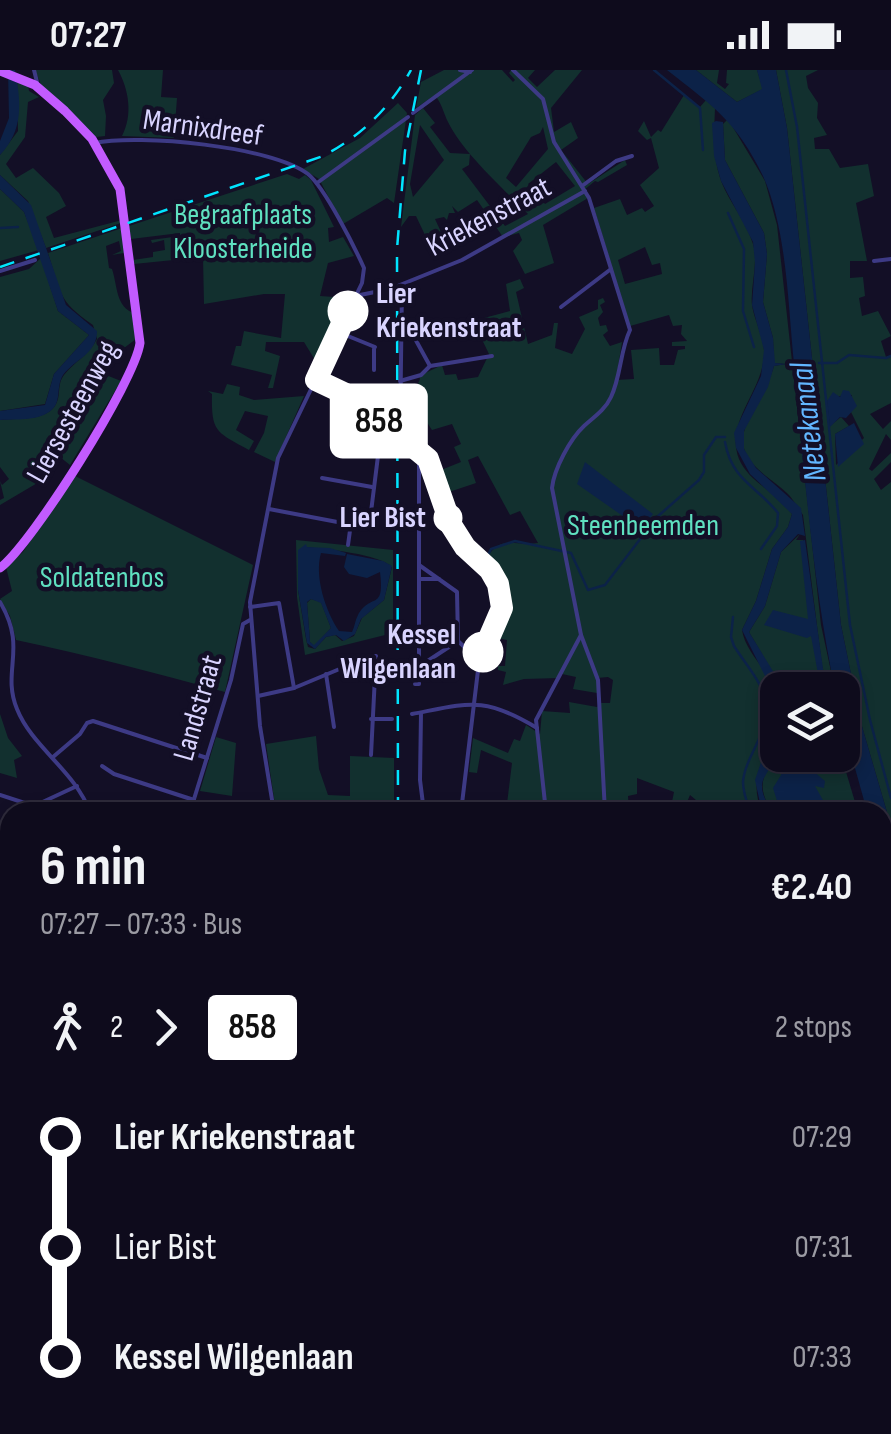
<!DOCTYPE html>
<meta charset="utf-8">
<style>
body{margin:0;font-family:"Sofia Sans Condensed",sans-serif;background:#1c1929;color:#f1f3f6;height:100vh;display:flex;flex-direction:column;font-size:38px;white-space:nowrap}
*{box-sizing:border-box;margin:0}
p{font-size:32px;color:#9b9ba3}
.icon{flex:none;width:55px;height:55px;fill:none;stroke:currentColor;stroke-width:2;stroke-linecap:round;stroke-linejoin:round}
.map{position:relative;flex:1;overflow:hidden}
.side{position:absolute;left:0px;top:732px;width:892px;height:632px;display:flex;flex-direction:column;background:#0e0b1c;border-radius:30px 30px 0 0;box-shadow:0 5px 15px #0003,0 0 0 2px #2e2b3b}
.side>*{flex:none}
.badge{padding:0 20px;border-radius:8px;font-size:35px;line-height:65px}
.tools{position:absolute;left:760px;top:602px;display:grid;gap:20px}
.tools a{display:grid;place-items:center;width:100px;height:100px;border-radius:20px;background:#0e0b1c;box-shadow:0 5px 15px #0003,0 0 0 2px #2e2b3b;font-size:50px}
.map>.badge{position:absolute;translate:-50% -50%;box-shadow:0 0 0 5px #fff}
.legs{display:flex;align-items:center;gap:15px;height:110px;padding:0 40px;font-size:32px}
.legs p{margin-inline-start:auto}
.headline{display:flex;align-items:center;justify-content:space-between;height:170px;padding:0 40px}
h1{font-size:55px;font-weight:700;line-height:75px}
ul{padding:0 40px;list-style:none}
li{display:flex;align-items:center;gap:35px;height:110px;font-size:38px}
li i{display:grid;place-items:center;width:15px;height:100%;margin:0 12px;background:currentColor}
li i::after{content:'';width:25px;height:25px;margin:-12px;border:8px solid;border-radius:50%;background:#0e0b1c}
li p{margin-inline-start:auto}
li:first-child i{background:linear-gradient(#0000 50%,currentColor 0)}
li:last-child i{background:linear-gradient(currentColor 50%,#0000 0)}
.status{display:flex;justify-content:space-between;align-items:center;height:70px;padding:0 50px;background:#0e0b1c;direction:ltr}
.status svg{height:28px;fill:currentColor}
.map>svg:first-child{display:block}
</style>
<div class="status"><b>07:27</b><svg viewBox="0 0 49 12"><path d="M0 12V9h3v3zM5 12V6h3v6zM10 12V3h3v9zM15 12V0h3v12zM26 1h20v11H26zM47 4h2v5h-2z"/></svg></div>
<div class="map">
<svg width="891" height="1364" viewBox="0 0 891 1364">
<rect width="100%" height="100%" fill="#130f26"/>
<g fill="#12302f" fill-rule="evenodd">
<polygon points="35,0 112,0 114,13 103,30 106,46 105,66 96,67 42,17"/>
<path d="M118 0H163L161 27 177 28 174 68 122 66C133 45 129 20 118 0Z"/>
<path d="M444 0H502L513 12 515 10 509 3 511 0H535L528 8 537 17 555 0H582L551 38 554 62 571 52 578 68 561 80 588 114 625 90 627 95 598 112 595 111 584 120 588 128 543 155 554 193 525 204 513 181 522 170 519 163 503 167 477 130 458 142 452 136 455 143H449L447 150 444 147 435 149 441 162 434 166 440 181 434 184 416 146H409L401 157 415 45 423 38 435 53 430 57 450 83 470 84 469 95 462 99 505 156 528 144C503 118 464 84 448 52 443 42 443 36 435 25L416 38 421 12ZM420 55 444 90 413 127 410 114ZM543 57 548 79 516 117 506 108 531 67 540 63ZM556 92 575 116 545 134 528 114Z"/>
<polygon points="696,0 719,0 717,13 725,19 729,14 726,13 727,0 757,0 763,19 737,32"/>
<path d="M776 0H818L806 6 808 18 818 33 817 48 827 65 814 68 815 79H829L840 98 868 94 874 126 856 133 867 191H850V208L863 207 865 226 859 228 862 246 878 241 891 266 881 271 886 287 891 286V333L870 344 883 359 891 351V370L886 364 869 399 872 401 891 383V392L874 409 881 420 891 412V756L861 653 841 555 787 58ZM843 325H852L850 340 864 368 836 395 835 364 849 356 841 347 830 356 827 331Z"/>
<polygon points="17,9 28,15 29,21 39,27 28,32 25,67 6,94 16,108 33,98 59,123 66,136 46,147 54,168 122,150 124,152 46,178 28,131 0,105 0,85 18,61"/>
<path d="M684 25 700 37 706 30 715 38C714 65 712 93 725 120 734 138 747 154 753 174 759 194 750 215 752 235 754 250 763 264 764 280 766 319 724 350 739 389 749 413 778 422 792 444L788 457 772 479 756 531 742 560C746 586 774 603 777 630 784 674 742 695 762 742H691L696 730 690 725 685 737 681 736 680 730 676 732 677 742H670L674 722 637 708V724L628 726 629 742H506L512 693 481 680 477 703 469 702 473 668 508 683 514 669 520 671 526 655 540 664 542 641 570 643 569 632 597 637 601 633H610L613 610 608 607 597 608V623L573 619 576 607 562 604 559 608 524 609 503 615 506 602 498 600V596H505L507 570 492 567C505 537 509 516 484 492 501 462 513 477 538 473L520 441 510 445 478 386 468 390 476 413 443 424 436 402 461 392 454 377 461 374 452 354 432 360C422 345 411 326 420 309L419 306 442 295 445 305 456 304 458 310 478 307 489 284 473 251 510 241 506 214 520 209 524 218 516 222 528 274 552 265 554 253H558L555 278 572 284 585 259 579 247 598 239V230L603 228 605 232 600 235 603 242 598 248 600 256 606 255 608 261 603 265 610 276 622 272 616 310 634 309 631 280 659 278 660 295H674L678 280 685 279V276H672V272L687 271 681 264 682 255 673 256 669 245 630 256 594 138 620 129 627 145 642 138 645 142 654 136 640 115 659 98 651 68 647 70 638 61 644 51 651 67 658 60 661 62ZM645 177 652 195 660 193 662 204 625 214 618 190Z"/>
<polygon points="398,33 407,43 394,133 387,128 343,154 319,109 303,99 360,68"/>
<path d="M728 49 765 111 777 155 821 555 835 620 825 619 803 445C798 438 794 431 789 425 772 407 736 393 744 362 749 341 767 321 774 296L786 294 774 293 773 268 763 232 767 184 764 163 725 90 723 54Z"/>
<polygon points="287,104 299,109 305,105 311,110 334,157 328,158 329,172 343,167 354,186 328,193 320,226 349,228 318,295 304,272 266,272 265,281 280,286 273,318 268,318 272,305 231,295 236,276 241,276 244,261 281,268 285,224 264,224 204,234 203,187 134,194 133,190 153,187 153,182 165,180 164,170 152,173 151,170 180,166 180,163 131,169 129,156"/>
<polygon points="0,119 24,142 39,180 0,191"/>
<path d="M125 157 124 183 112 185 121 181 119 171 106 176 109 198 112 199C118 217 115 236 135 244L136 269 120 281 106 305 121 311 70 395 60 387 39 412 0 435V430L4 428 0 411 2 415 9 409 0 397V350C19 348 52 352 58 329 60 320 58 313 64 305 74 292 89 285 97 269L93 255C57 230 61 223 48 183Z"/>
<polygon points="41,188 58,241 89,265 54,304 45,334 0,341 0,207 29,199"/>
<path d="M227 314 240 317 239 325 254 330 304 326 275 392 254 382 264 363 268 346 245 341 236 360 254 371 249 380C217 362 211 363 212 324L208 321 223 324Z"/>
<path d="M73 405 253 495 225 622C156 603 87 585 16 570L10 546 0 529 12 521 6 497 23 482Z"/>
<polygon points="800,464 796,470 803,470 823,620 783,620 749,562 765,536 781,482"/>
<path d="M296 470 393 480V563L305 585 297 527ZM306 477C326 479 379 484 392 497L384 530 362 548 354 566 342 571 335 565 326 567 315 579 308 577 306 569 298 520V481Z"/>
<polygon points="311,529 321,532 331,558 314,576 310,572 307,533"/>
<polygon points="0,644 8,668 22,686 14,690 17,708 0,703"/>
<polygon points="316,666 319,699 328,725 350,726 350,686 394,688 394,737 350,736 349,733 336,731 335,737 276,742 266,674"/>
<polygon points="216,667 236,673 232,726 200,721"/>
<path d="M777 677 778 685H841L858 742H772C753 710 767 707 777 677Z"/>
<polygon points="882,1174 891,1185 891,1262 888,1258 883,1259"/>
<polygon points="252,1355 358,1355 322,1364 210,1364 210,1361 252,1361"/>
<polygon points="500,1355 675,1355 680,1364 502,1364"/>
</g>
<g fill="#0c2248" fill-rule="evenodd">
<path d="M8 0H15C21 32 24 60 0 85V71L9 48Z"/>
<path d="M667 0H696L737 32 762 19 757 0H776L787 58 841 555 861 653 891 756V814L883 788 882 742H868L865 734 843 655 842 620H835C813 513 804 403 794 294 788 236 787 159 763 106 737 52 713 36 667 0Z"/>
<polygon points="716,51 723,52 725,90 764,163 767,184 763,232 773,268 775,293 786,294 774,296 768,317 744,361 744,379 756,398 801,438 805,466 798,464 781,482 765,536 749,562 782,616 783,620 778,620 777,630 742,560 756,531 772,479 788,457 792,444 750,404 736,378 734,363 761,306 764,280 752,235 755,193 753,172 721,111 714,86 712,53"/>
<path d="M0 105 31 135 66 235 97 261C97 284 75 289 63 305 55 318 63 333 49 342 36 351 15 349 0 350V341L45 335 54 304 89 265 58 241 24 142 0 119Z"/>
<polygon points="843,320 849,321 857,336 846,348 840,347 830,357 827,331 833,322 840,327"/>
<polygon points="854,353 864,374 838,397 835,364"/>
<polygon points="585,392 653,444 644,457 637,456 577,414"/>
<polygon points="805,470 826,620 821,620 811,566 807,568 764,555 773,540 808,549 800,471"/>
<path d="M306 474 307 477 330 478 346 483 345 486 321 483C314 507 326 542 339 561L352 562C355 556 355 550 358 545 371 522 385 542 380 502L367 508 349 504 344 497 347 484 383 491 392 496 384 530 361 549 355 564 344 571 336 565 326 567 315 579 307 573 298 520V480ZM311 529 321 533 331 558 314 575 310 572 307 532Z"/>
<path d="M777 645C778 656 779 669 777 680 770 711 750 705 772 742H762L755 710Z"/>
<polygon points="785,685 794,685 825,711 824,718 815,716 824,732 814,742 788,742 778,734 773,718 781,705"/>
</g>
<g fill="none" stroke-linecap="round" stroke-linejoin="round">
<g stroke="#0c2248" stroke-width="2.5">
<polyline points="654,0 700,38 703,80"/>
<polyline points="786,0 797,57 850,555 870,650 891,728"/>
<polyline points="728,143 744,179 743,241 754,277"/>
<polyline points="0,158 18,157"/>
<polyline points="819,293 837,293 849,285 886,288 891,286"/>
<path d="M725 372C732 411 757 416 778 443L777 456 761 479"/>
<polyline points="484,493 491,479 515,471 571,483 588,520 605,515 657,447 699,410 704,402 704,385 716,367 725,367"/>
<path d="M733 547 731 567 734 576C744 592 761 611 766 630 773 658 745 685 743 712 743 722 747 733 750 742"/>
<polyline points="882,816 891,841"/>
<polyline points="0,1024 10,1026"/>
<polyline points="882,1250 891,1256"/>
<polyline points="882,1310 891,1299"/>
<polyline points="882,1312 891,1317"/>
<polyline points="0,1326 10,1331"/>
<polyline points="363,1355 363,1364"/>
<polyline points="159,1357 159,1355"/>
<polyline points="93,1363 116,1355"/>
<polyline points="40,1364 42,1355"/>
</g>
<g stroke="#3d3a85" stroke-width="4">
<polyline points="34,0 37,12"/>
<polyline points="460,0 470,2"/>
<path d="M513 0 543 29 554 72 589 128 630 260C620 281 621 306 611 327 605 340 594 347 584 356 570 369 554 399 552 418L581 565 598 610 605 742"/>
<polyline points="413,43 472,0"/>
<path d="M94 73C140 64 271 76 308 104 325 118 354 176 364 198L362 213 278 388 250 532 260 656 274 742"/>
<polyline points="317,113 408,47"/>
<polyline points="582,116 616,91 632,86"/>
<polyline points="874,191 891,189"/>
<polyline points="0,201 35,190"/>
<polyline points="355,226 390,219 462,190 585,121"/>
<polyline points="561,237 611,199"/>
<polyline points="402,245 430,296"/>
<polyline points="338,262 375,277"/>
<polyline points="374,279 374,300"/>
<polyline points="316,309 356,329 386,357 425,386 451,455 465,477 490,501 498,514 503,535 479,592 461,742"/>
<polyline points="400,311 421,305 430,296 492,286"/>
<polyline points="400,367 402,215"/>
<polyline points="335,375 377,384"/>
<polyline points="322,408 372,417"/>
<polyline points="269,439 369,458 382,354"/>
<polyline points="348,475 351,453"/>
<polyline points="419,495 457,522 458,571 479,591"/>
<polyline points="419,509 439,509"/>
<path d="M0 532C28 579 1 600 17 639 32 677 75 701 90 742"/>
<polyline points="250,537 279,533 294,618"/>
<polyline points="367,588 376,586 371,685"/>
<polyline points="420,596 458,571"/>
<polyline points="326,604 334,657"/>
<polyline points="415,614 419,614 419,381"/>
<polyline points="258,626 294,618 366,588 374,594"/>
<polyline points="421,643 420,710 424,742"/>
<path d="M412 644C470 633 484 626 537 658"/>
<polyline points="371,649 392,649"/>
<polyline points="53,687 80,664 87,653 93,651 207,688"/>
<polyline points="102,696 114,704 194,730"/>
<polyline points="0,725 34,736 77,716"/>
<polyline points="424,738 459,742"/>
<polyline points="190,742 231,610 243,554 250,550"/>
<polyline points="546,742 536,650 581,565"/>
<polyline points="882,827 891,853"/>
<polyline points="0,887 10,874"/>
<polyline points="0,1181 10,1182"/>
<polyline points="766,1355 769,1364"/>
<polyline points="91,1364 92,1355"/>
<polyline points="404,1364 405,1355"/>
</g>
<g stroke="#3d3a85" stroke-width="6">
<polyline points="882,791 891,788"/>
<polyline points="0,974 10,977"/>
<polyline points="503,1355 504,1364"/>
</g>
<g stroke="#c25bff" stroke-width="9">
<path d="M0 1 35 15 65 41 92 69 120 119 140 273C135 311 32 474 0 498"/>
<polyline points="0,1350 14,1364"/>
</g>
<g stroke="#00e5ff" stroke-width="2.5" stroke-dasharray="15 12" stroke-linecap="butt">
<path d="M0 197 323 86C361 66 390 38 411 0"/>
<polyline points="398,742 397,179 405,81 421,0"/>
<polyline points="399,1355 399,1364"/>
</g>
</g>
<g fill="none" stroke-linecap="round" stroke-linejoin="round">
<defs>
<polyline id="line-1" points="348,241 316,310 354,328 428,389 451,455 465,477 490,500 498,514 502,538 483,582"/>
</defs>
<use href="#line-1" stroke="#fff" stroke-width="22"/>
<use href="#line-1" stroke="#fff" stroke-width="15"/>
</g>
<g fill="#fff" stroke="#fff" stroke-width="5">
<circle cx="348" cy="241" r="18"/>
<circle cx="448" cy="448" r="12"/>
<circle cx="483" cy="582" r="18"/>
</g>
<g text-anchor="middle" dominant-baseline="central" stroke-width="9" stroke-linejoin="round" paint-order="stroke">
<g font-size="30" fill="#d9d4ff" stroke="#130f26">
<text transform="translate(203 58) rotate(8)">Marnixdreef</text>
<text transform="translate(489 147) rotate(-28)">Kriekenstraat</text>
<text transform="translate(73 342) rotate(-61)">Liersesteenweg</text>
<text transform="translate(198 638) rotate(-74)">Landstraat</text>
</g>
<g font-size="30" fill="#5fe0c0" stroke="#130f26">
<text x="243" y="145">Begraafplaats<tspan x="243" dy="34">Kloosterheide</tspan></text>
<text x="643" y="456">Steenbeemden</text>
<text x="102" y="508">Soldatenbos</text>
</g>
<g font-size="30" font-weight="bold" fill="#d9d4ff" stroke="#130f26" text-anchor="end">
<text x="376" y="224" text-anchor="start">Lier<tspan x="376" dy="34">Kriekenstraat</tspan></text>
<text x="426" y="448">Lier Bist</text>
<text x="456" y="565">Kessel<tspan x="456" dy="34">Wilgenlaan</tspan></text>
</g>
<g font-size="32" font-style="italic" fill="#62b6ff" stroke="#130f26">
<text transform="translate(809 352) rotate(-97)">Netekanaal</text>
</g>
</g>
</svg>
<div class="tools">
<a><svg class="icon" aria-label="layers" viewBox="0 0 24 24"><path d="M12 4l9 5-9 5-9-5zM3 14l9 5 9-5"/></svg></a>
</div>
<b class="badge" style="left:379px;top:351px;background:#fff;color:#111">858</b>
<section class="side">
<div class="headline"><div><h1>6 min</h1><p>07:27 – 07:33 · Bus</p></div><b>€2.40</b></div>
<div class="legs"><svg class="icon" aria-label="walk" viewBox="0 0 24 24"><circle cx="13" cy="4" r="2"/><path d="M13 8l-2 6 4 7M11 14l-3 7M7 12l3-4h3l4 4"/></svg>2<svg class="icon" aria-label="forward" viewBox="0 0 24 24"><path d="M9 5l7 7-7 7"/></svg><b class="badge" style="background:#fff;color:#111">858</b><p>2 stops</p></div>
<ul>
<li><i style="color:#fff"></i><b>Lier Kriekenstraat</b><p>07:29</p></li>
<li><i style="color:#fff"></i><span>Lier Bist</span><p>07:31</p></li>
<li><i style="color:#fff"></i><b>Kessel Wilgenlaan</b><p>07:33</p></li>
</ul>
</section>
</div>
